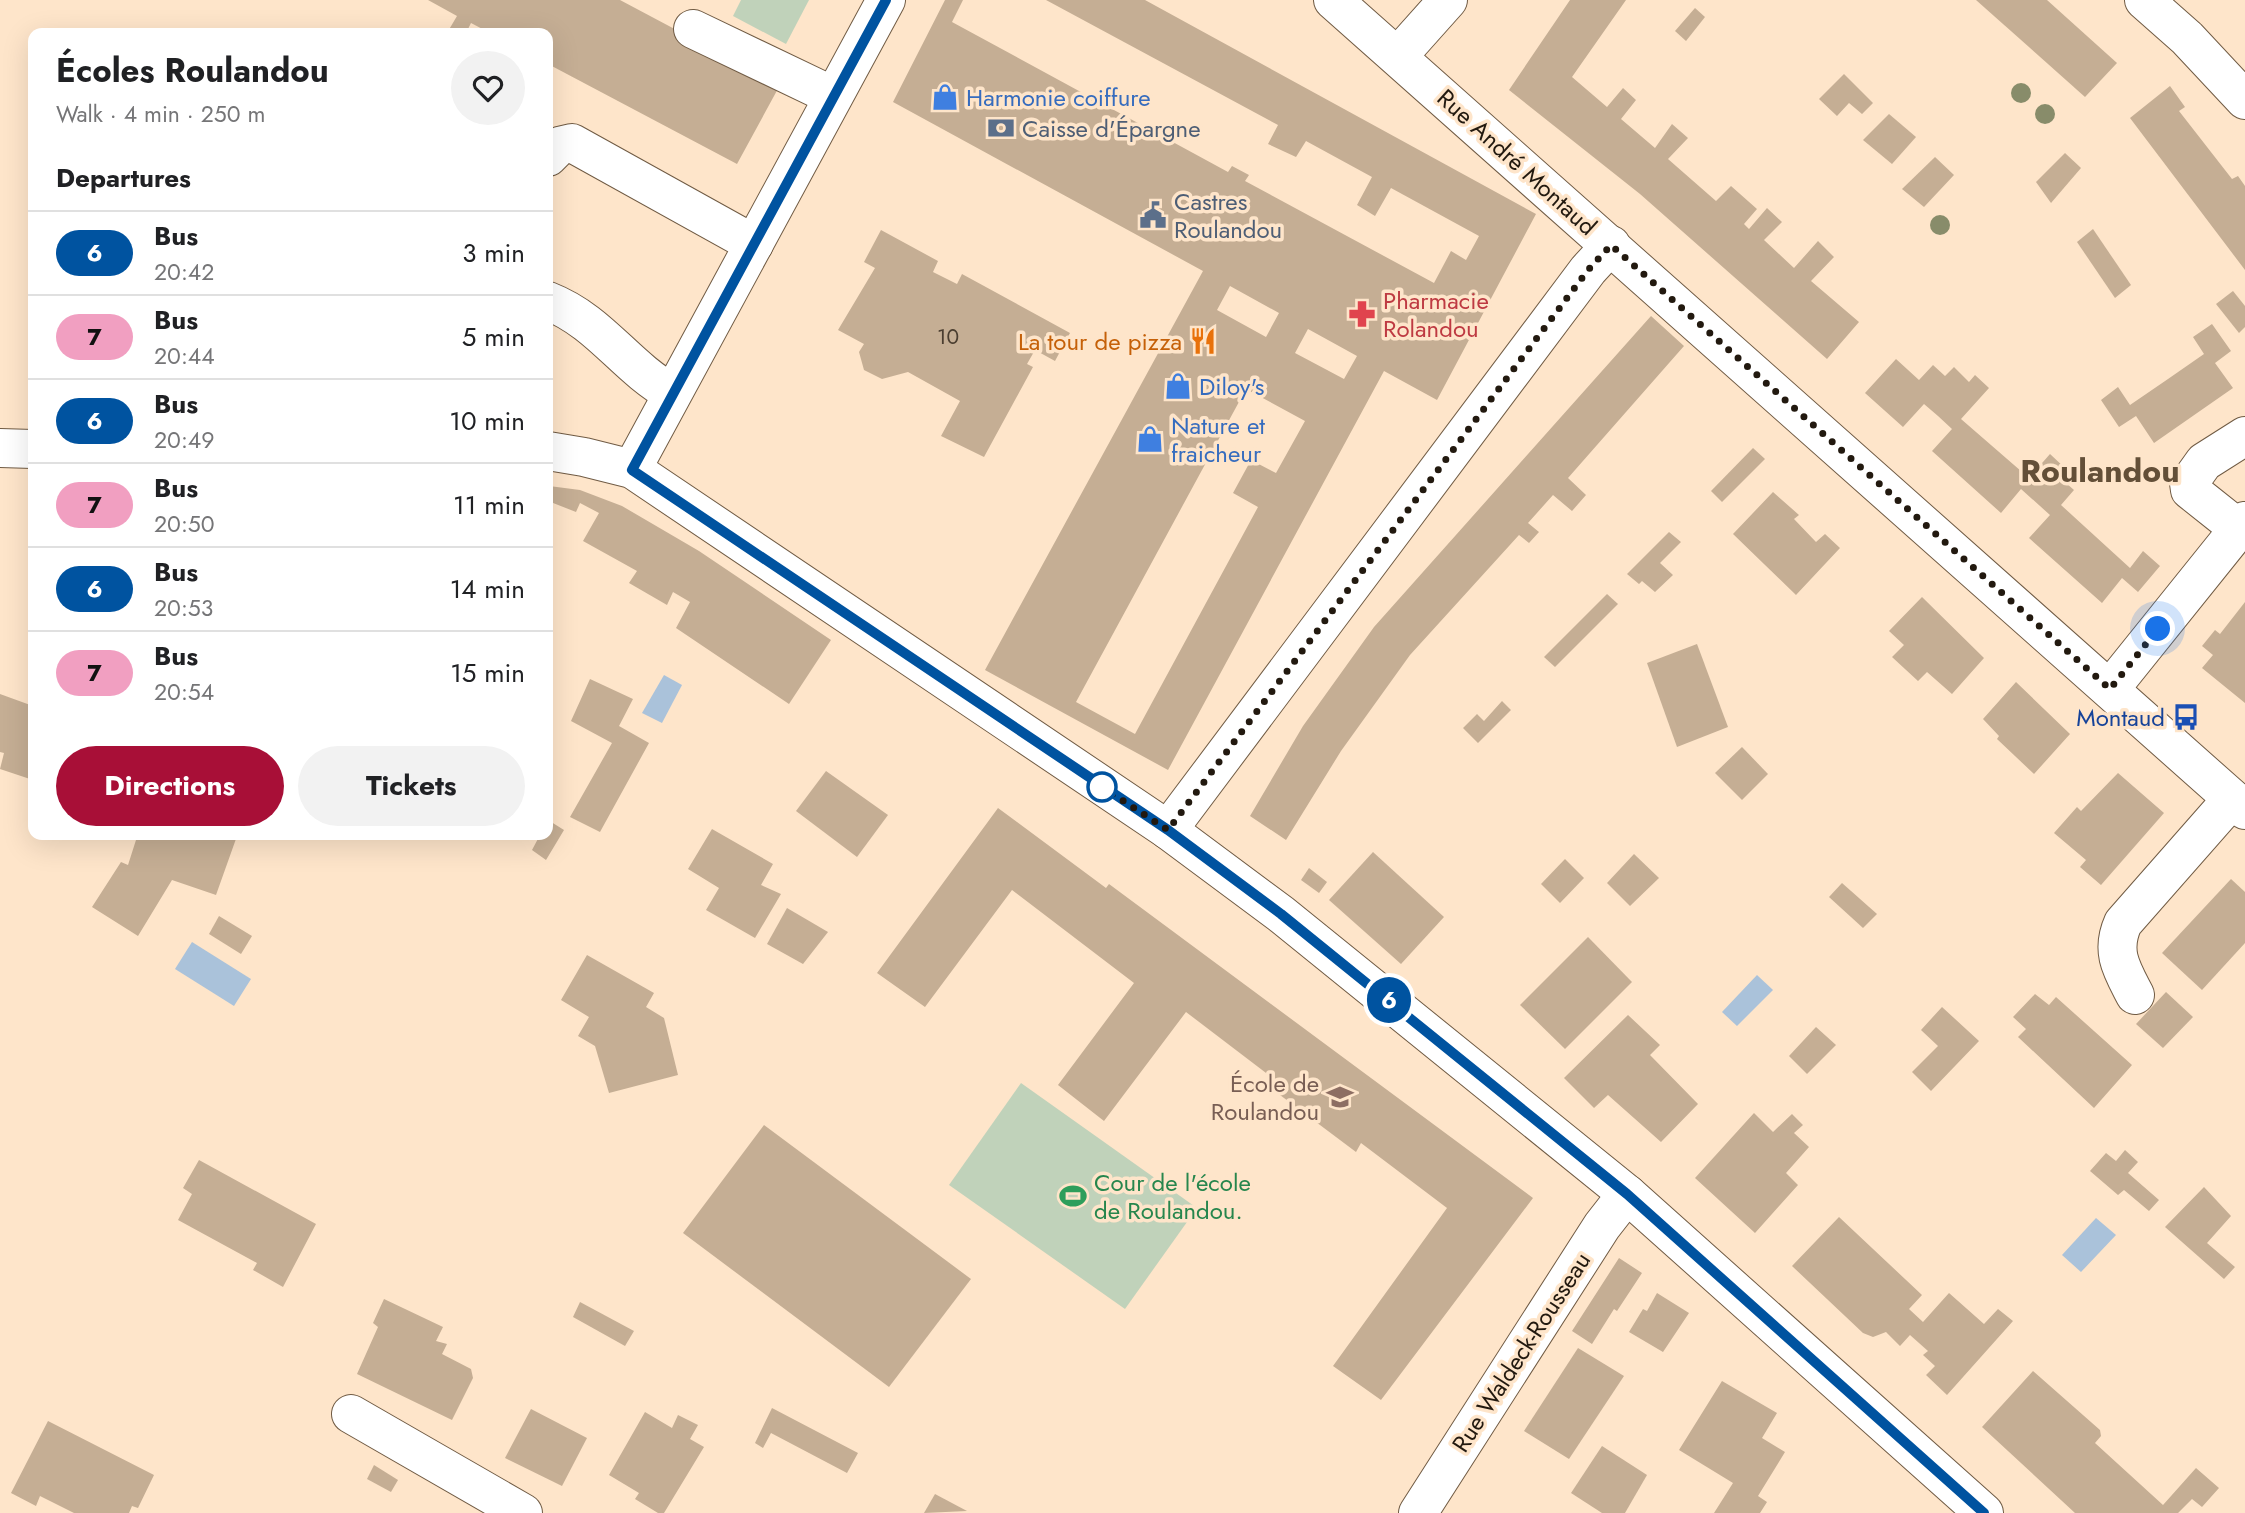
<!DOCTYPE html>
<meta charset="utf-8">
<style>
body{margin:0;font-family:Jost,sans-serif;background:#f2f2f2;color:#202124;height:100vh;display:flex;flex-direction:column;font-size:26px;white-space:nowrap}
*{box-sizing:border-box;margin:0}
p{font-size:23px;color:#757577}
.icon{flex:none;width:38px;height:38px;fill:none;stroke:currentColor;stroke-width:2;stroke-linecap:round;stroke-linejoin:round}
.map{position:relative;flex:1;overflow:hidden}
.panel{position:absolute;left:28px;top:28px;width:525px;height:812px;display:flex;flex-direction:column;background:#fff;border-radius:14px;box-shadow:0 7px 28px #0002}
.panel>*{flex:none}
.badge{padding:0 14px;border-radius:23px;font-size:24px;line-height:46px}
.you{position:absolute;width:35px;height:35px;margin:-18px;border:5px solid #fff;border-radius:50%;background:#1a73e8;box-shadow:0 0 0 10px #1a73e833}
.map>.badge{position:absolute;translate:-50% -50%;box-shadow:0 0 0 4px #fff}
h2{padding:0 28px;font-size:26px;line-height:63px}
.round{display:grid;place-items:center;flex:none;width:74px;height:74px;border-radius:37px;background:#f2f2f2}
.head{display:flex;align-items:center;justify-content:space-between;height:119px;padding:0 28px}
h1{font-size:33px;font-weight:700;line-height:52px}
.button{display:flex;gap:14px;margin-top:auto;padding:14px 28px}
.button a{flex:1;height:80px;border-radius:42px;background:#a80f37;color:#fff;font-size:28px;font-weight:700;line-height:80px;text-align:center}
.button a+a{background:#f2f2f2;color:#202124}
ul{padding:0;list-style:none}
li{display:flex;align-items:center;gap:21px;height:84px;padding:0 28px;border-top:2px solid #e0e0e0}
li div{flex:1}
li b{display:block;font-size:26px}
li em{font-style:normal}
li .badge{min-width:77px;font-weight:700;text-align:center}
.map>svg:first-child{display:block}
</style>
<div class="map">
<svg width="2245" height="1513" viewBox="0 0 2245 1513">
<rect width="100%" height="100%" fill="#fee5ca"/>
<g fill="#c0d2ba">
<polygon points="741,0 809,0 786,44 733,16"/>
<polygon points="1021,1083 1197,1208 1125,1309 949,1185"/>
</g>
<g fill="#aac2da">
<polygon points="664,675 682,685 662,723 642,713"/>
<polygon points="192,942 251,979 234,1006 175,969"/>
<polygon points="1757,975 1773,990 1737,1026 1722,1012"/>
<polygon points="2096,1218 2116,1235 2081,1272 2062,1255"/>
</g>
<g fill="#c5ae94" fill-rule="evenodd">
<polygon points="428,0 620,0 780,85 737,164 548,64 548,33 490,33 471,23 466,33 447,33 457,16"/>
<path d="M945 0H963L952 22 1228 172 1232 166 1249 175 1245 181 1434 283 1451 251 1466 260 1479 236 1391 188 1375 216 1357 205 1372 177 1306 141 1296 157 1268 144 1278 125 1046 0H1145L1536 214 1437 400 1384 371 1168 770 985 670 1203 271 893 102ZM1230 286 1279 313 1266 337 1217 310ZM1308 329 1357 356 1344 379 1295 353ZM1246 389 1305 421 1276 473 1251 460 1233 493 1258 507 1135 734 1076 702Z"/>
<polygon points="1570,0 1626,0 1572,77 1607,107 1623,88 1636,100 1621,119 1655,148 1672,124 1688,138 1668,159 1716,201 1731,186 1757,209 1744,224 1749,229 1767,208 1782,222 1764,240 1794,268 1818,241 1834,257 1811,281 1859,322 1827,359 1640,194 1509,90"/>
<polygon points="1976,0 2047,0 2117,63 2085,97"/>
<polygon points="1695,8 1705,17 1686,41 1675,31"/>
<polygon points="1844,74 1873,103 1862,114 1849,103 1837,116 1819,99"/>
<polygon points="2170,86 2185,107 2179,111 2232,179 2238,176 2245,186 2245,270 2130,118"/>
<polygon points="1889,114 1916,137 1892,164 1863,140"/>
<polygon points="2065,153 2081,168 2051,203 2036,182"/>
<polygon points="1935,157 1954,175 1924,207 1902,189"/>
<polygon points="2093,229 2131,285 2115,298 2077,242"/>
<polygon points="881,230 938,261 933,272 957,284 962,274 1070,333 1055,361 1035,350 1027,364 1033,367 984,457 941,436 960,401 908,372 882,379 864,370 859,352 864,344 838,330 875,268 864,262"/>
<polygon points="2233,291 2245,306 2245,327 2239,333 2216,304"/>
<polygon points="1651,316 1684,346 1568,478 1586,495 1572,511 1553,495 1528,523 1539,532 1529,543 1519,535 1410,655 1341,751 1286,840 1250,816 1303,726 1374,627"/>
<polygon points="2212,324 2231,351 2215,363 2233,388 2154,443 2136,416 2119,427 2101,400 2118,387 2130,405 2168,379 2204,354 2193,337"/>
<polygon points="1896,359 1919,380 1933,365 1945,376 1954,367 1969,382 1975,375 1989,388 1961,419 2029,478 2050,454 2065,468 2058,476 2074,490 2061,505 2130,568 2143,551 2160,566 2138,592 2122,578 2102,603 2029,538 2050,515 2021,489 2001,513 1932,451 1952,429 1938,416 1924,404 1903,427 1865,393"/>
<polygon points="1753,448 1765,459 1722,502 1711,491"/>
<polygon points="549,486 580,490 622,506 699,551 831,640 789,704 676,628 690,602 673,592 667,605 629,583 637,571 583,541 599,513 580,503 576,512 548,501"/>
<polygon points="1773,492 1799,515 1794,519 1816,542 1825,534 1840,548 1796,595 1733,534"/>
<polygon points="1669,532 1681,542 1660,563 1673,575 1655,592 1642,581 1639,584 1627,574"/>
<polygon points="1607,594 1618,604 1555,667 1544,657"/>
<polygon points="1922,597 1984,658 1952,694 1927,672 1918,681 1892,657 1904,645 1889,631"/>
<polygon points="2245,602 2245,703 2202,668 2213,655 2202,646 2215,630 2220,634"/>
<polygon points="1697,644 1728,727 1677,747 1647,663"/>
<polygon points="590,679 633,699 619,726 649,743 600,832 570,817 612,743 571,721"/>
<polygon points="2016,682 2070,734 2034,774 1997,739 1999,736 1983,719"/>
<polygon points="0,694 33,706 33,780 0,769 4,753 0,752"/>
<polygon points="1502,701 1511,710 1478,743 1463,728 1477,714 1484,721"/>
<polygon points="1742,747 1768,774 1742,800 1715,773"/>
<polygon points="826,771 888,815 857,857 796,811"/>
<polygon points="2118,773 2164,813 2101,885 2080,867 2086,860 2054,833 2077,807 2081,811"/>
<polygon points="998,808 1106,888 1109,884 1533,1198 1381,1400 1333,1366 1447,1208 1361,1143 1356,1152 1264,1083 1270,1076 1186,1012 1104,1121 1058,1085 1134,983 1012,890 925,1007 877,973"/>
<polygon points="548,820 564,830 546,860 532,850 540,835 548,835"/>
<polygon points="712,829 773,864 761,885 781,894 755,938 706,910 719,888 688,869"/>
<polygon points="122,835 233,835 237,836 216,895 172,880 138,936 92,907 121,862 128,865 136,840"/>
<polygon points="1373,852 1444,917 1401,964 1329,900"/>
<polygon points="1634,854 1659,878 1630,906 1607,883"/>
<polygon points="1565,859 1584,878 1560,903 1541,884"/>
<polygon points="1309,868 1327,882 1319,893 1301,880"/>
<polygon points="2231,879 2245,892 2245,943 2202,990 2162,953"/>
<polygon points="1842,883 1877,914 1863,928 1829,897"/>
<polygon points="787,908 828,932 803,964 767,944"/>
<polygon points="219,916 252,936 241,954 209,934"/>
<polygon points="1588,937 1632,982 1565,1049 1520,1005"/>
<polygon points="587,955 654,993 646,1007 664,1018 678,1075 609,1093 595,1046 578,1036 589,1017 561,1000"/>
<polygon points="2166,992 2193,1017 2163,1048 2136,1024"/>
<polygon points="2035,994 2049,1005 2056,997 2132,1065 2094,1108 2018,1037 2026,1029 2013,1017"/>
<polygon points="1942,1007 1979,1041 1931,1091 1912,1072 1938,1046 1921,1030"/>
<polygon points="1628,1015 1660,1045 1650,1055 1698,1104 1661,1142 1608,1095 1594,1108 1564,1078"/>
<polygon points="1816,1027 1836,1045 1807,1074 1789,1056"/>
<polygon points="1754,1113 1773,1132 1792,1114 1803,1125 1794,1133 1809,1147 1786,1173 1798,1185 1755,1233 1695,1178"/>
<polygon points="764,1125 971,1279 889,1387 683,1233"/>
<polygon points="2125,1150 2138,1162 2128,1173 2159,1200 2149,1211 2124,1190 2118,1195 2090,1171 2106,1153 2116,1161"/>
<polygon points="199,1160 316,1224 283,1287 253,1270 257,1263 178,1220 192,1194 183,1188"/>
<polygon points="2204,1187 2231,1216 2207,1243 2235,1267 2224,1279 2165,1227"/>
<polygon points="1839,1217 1922,1295 1909,1309 1923,1322 1949,1293 1984,1324 1998,1309 2013,1321 1947,1395 1926,1375 1935,1366 1923,1355 1928,1351 1910,1335 1900,1346 1886,1332 1873,1337 1863,1333 1792,1266"/>
<polygon points="1619,1258 1642,1273 1617,1311 1614,1309 1592,1344 1572,1331"/>
<polygon points="1657,1293 1689,1313 1663,1352 1629,1332 1643,1309 1647,1311"/>
<polygon points="384,1299 443,1327 436,1341 447,1344 442,1354 471,1369 473,1378 452,1420 357,1374 378,1327 373,1323"/>
<polygon points="580,1302 634,1331 625,1346 573,1317"/>
<polygon points="1578,1348 1624,1376 1569,1459 1524,1431"/>
<polygon points="2033,1371 2100,1430 2101,1436 2095,1443 2163,1505 2196,1468 2219,1488 2202,1507 2192,1499 2178,1513 2075,1513 1982,1427"/>
<polygon points="1722,1381 1777,1413 1762,1438 1785,1452 1758,1496 1767,1502 1760,1513 1714,1513 1733,1483 1679,1450"/>
<polygon points="772,1408 858,1453 847,1473 771,1433 763,1448 755,1443"/>
<polygon points="531,1409 587,1438 562,1486 505,1458"/>
<polygon points="645,1412 672,1428 678,1415 698,1425 690,1439 704,1447 664,1513 658,1513 635,1499 639,1493 609,1475"/>
<polygon points="48,1421 154,1475 138,1508 132,1506 129,1513 74,1513 40,1496 36,1506 11,1493"/>
<polygon points="1602,1446 1647,1475 1625,1513 1602,1513 1571,1493"/>
<polygon points="374,1465 398,1480 391,1492 367,1479"/>
<polygon points="935,1494 967,1511 924,1513"/>
</g>
<g fill="none" stroke-linecap="round" stroke-linejoin="round">
<defs>
<g id="minor">
<polyline points="1333,0 2245,810"/>
<polyline points="2144,0 2187,38 2245,100"/>
<polyline points="693,29 833,96"/>
<polyline points="1398,56 1448,0"/>
<polyline points="548,157 559,146 572,143 754,244"/>
<path d="M548 301C601 322 624 366 672 393"/>
<polyline points="0,448 33,449"/>
<polyline points="548,451 584,457 632,469 1168,830 1281,914 1627,1194 1984,1513"/>
<polyline points="632,469 886,0"/>
<polyline points="2239,529 2190,490 2189,483 2204,462 2245,436"/>
<polyline points="2110,689 2245,521"/>
<polyline points="1168,830 1588,270 1611,245"/>
<path d="M2135 995C2122 970 2110 952 2123 923L2232 799"/>
<polyline points="351,1414 523,1513"/>
<polyline points="1418,1513 1602,1226 1627,1194"/>
</g>
</defs>
<use href="#minor" stroke="#705b44" stroke-width="40"/>
<use href="#minor" stroke="#fff" stroke-width="38"/>
</g>
<g fill="#888c6a">
<circle cx="2021" cy="93" r="10"/>
<circle cx="2045" cy="114" r="10"/>
<circle cx="1940" cy="225" r="10"/>
</g>
<g fill="none" stroke-linecap="round" stroke-linejoin="round">
<defs>
<polyline id="line" points="886,0 632,470 1168,830 1281,914 1627,1194 1984,1513"/>
</defs>
<use href="#line" stroke="#fff" stroke-width="16"/>
<use href="#line" stroke="#0053a0" stroke-width="10"/>
<polyline stroke="#22190f" stroke-width="7" stroke-dasharray="0 12.6" points="1102,787 1168,830 1588,270 1611,245 2110,689 2158,629"/>
</g>
<defs>
<symbol id="shop-bare" viewBox="-9 -9 18 18"><path d="M-5-2.5h2.3a2.7 3.5 0 0 1 5.4 0H5L5.5 6h-11ZM-1.5-2.5h3a1.5 2.3 0 0 0-3 0Z" fill="#3f7fe0" stroke="#fee5ca" stroke-width="2.5" paint-order="stroke"/></symbol>
<symbol id="bank-bare" viewBox="-9 -9 18 18"><path d="M-6-4H6V4H-6ZM0-2.3a2.3 2.3 0 1 0 0 4.6a2.3 2.3 0 1 0 0-4.6Z" fill="#5c6f8a" stroke="#fee5ca" stroke-width="2.5" paint-order="stroke"/></symbol>
<symbol id="civic-bare" viewBox="-9 -9 18 18"><path d="M-.6-6.5H3V-4.5H.6V-3L4-1V1h2V6H-6V1h2V-1L-.6-3ZM-1.2 2.5V6h2.4V2.5Z" fill="#5c6f8a" stroke="#fee5ca" stroke-width="2.5" paint-order="stroke"/></symbol>
<symbol id="pharmacy-bare" viewBox="-9 -9 18 18"><path d="M-2-6h4v4h4v4h-4v4h-4v-4h-4v-4h4Z" fill="#e0444e" stroke="#fee5ca" stroke-width="2.5" paint-order="stroke"/></symbol>
<symbol id="restaurant-bare" viewBox="-9 -9 18 18"><path d="M-5-6h1v4h1v-4h1v4h1v-4h1v5L-1.5 .5V6h-2V.5L-5-1ZM5-6V6H3V1.5H1.5Q1.5-4 5-6Z" fill="#e8710a" stroke="#fee5ca" stroke-width="2.5" paint-order="stroke"/></symbol>
<symbol id="bus-bare" viewBox="-9 -9 18 18"><path d="M-5-6H5V4H4V6H2V4H-2V6H-4V4H-5ZM-3.5-4V0h7V-4ZM-3.5 1.2v1.5H-2V1.2ZM2 1.2v1.5H3.5V1.2Z" fill="#1a4fb4" stroke="#fee5ca" stroke-width="2.5" paint-order="stroke"/></symbol>
<symbol id="school-bare" viewBox="-9 -9 18 18"><path d="M0-5L7-2L0 1L-7-2ZM-4 1L0 2.5L4 1V4Q0 6-4 4Z" fill="#8d6e63" stroke="#fee5ca" stroke-width="2.5" paint-order="stroke"/></symbol>
<symbol id="stadium-bare" viewBox="-9 -9 18 18"><path d="M0-5a6.5 5 0 1 0 0 10a6.5 5 0 1 0 0-10ZM-3.5-1.8h7v3.6h-7Z" fill="#2e9e5b" stroke="#fee5ca" stroke-width="2.5" paint-order="stroke"/></symbol>
</defs>
<g fill-rule="evenodd">
<use href="#shop-bare" x="926" y="78" width="38" height="38"/>
<use href="#bank-bare" x="982" y="109" width="38" height="38"/>
<use href="#civic-bare" x="1134" y="196" width="38" height="38"/>
<use href="#pharmacy-bare" x="1343" y="295" width="38" height="38"/>
<use href="#restaurant-bare" x="1184" y="322" width="38" height="38"/>
<use href="#shop-bare" x="1159" y="367" width="38" height="38"/>
<use href="#shop-bare" x="1131" y="420" width="38" height="38"/>
<use href="#bus-bare" x="2167" y="698" width="38" height="38"/>
<use href="#school-bare" x="1321" y="1078" width="38" height="38"/>
<use href="#stadium-bare" x="1054" y="1177" width="38" height="38"/>
</g>
<circle fill="#fff" stroke="#0053a0" stroke-width="3.5" cx="1102" cy="787" r="14"/>
<g text-anchor="middle" dominant-baseline="central" stroke-width="7" stroke-linejoin="round" paint-order="stroke">
<g font-size="21" fill="#4b3e30">
<text x="948" y="337">10</text>
</g>
<g font-size="24" fill="#366cbe" stroke="#fee5ca" text-anchor="start">
<text x="966" y="97">Harmonie coiffure</text>
<text x="1199" y="386">Diloy's</text>
<text x="1171" y="425">Nature et<tspan x="1171" dy="28">fraicheur</tspan></text>
</g>
<g font-size="24" fill="#4e5e75" stroke="#fee5ca" text-anchor="start">
<text x="1022" y="128">Caisse d'Épargne</text>
<text x="1174" y="201">Castres<tspan x="1174" dy="28">Roulandou</tspan></text>
</g>
<g font-size="24" fill="#22190f" stroke="#fee5ca">
<text transform="translate(1517 162) rotate(42)">Rue André Montaud</text>
<text transform="translate(1521 1352) rotate(-57)">Rue Waldeck-Rousseau</text>
</g>
<g font-size="24" fill="#be3a42" stroke="#fee5ca" text-anchor="start">
<text x="1383" y="300">Pharmacie<tspan x="1383" dy="28">Rolandou</tspan></text>
</g>
<g font-size="24" fill="#c56008" stroke="#fee5ca" text-anchor="end">
<text x="1182" y="341">La tour de pizza</text>
</g>
<g font-size="24" fill="#164399" stroke="#fee5ca" text-anchor="end">
<text x="2165" y="717">Montaud</text>
</g>
<g font-size="24" fill="#785e54" stroke="#fee5ca" text-anchor="end">
<text x="1319" y="1083">École de<tspan x="1319" dy="28">Roulandou</tspan></text>
</g>
<g font-size="24" fill="#27864d" stroke="#fee5ca" text-anchor="start">
<text x="1094" y="1182">Cour de l'école<tspan x="1094" dy="28">de Roulandou.</tspan></text>
</g>
<g font-size="32" font-weight="bold" fill="#634f38" stroke="#fee5ca">
<text x="2100" y="471">Roulandou</text>
</g>
</g>
</svg>
<div class="you" style="left:2158px;top:629px"></div>
<b class="badge" style="left:1389px;top:1000px;background:#0053a0;color:#fff">6</b>
<section class="panel">
<div class="head"><div><h1>Écoles Roulandou</h1><p>Walk · 4 min · 250 m</p></div><a class="round"><svg class="icon" aria-label="heart" viewBox="0 0 24 24"><path d="M12 20l-8-8c-3-5 5-10 8-4 3-6 11-1 8 4z"/></svg></a></div>
<h2>Departures</h2>
<ul>
<li><span class="badge" style="background:#0053a0;color:#fff">6</span><div><b>Bus</b><p>20:42</p></div><em>3 min</em></li>
<li><span class="badge" style="background:#f19fc1;color:#111">7</span><div><b>Bus</b><p>20:44</p></div><em>5 min</em></li>
<li><span class="badge" style="background:#0053a0;color:#fff">6</span><div><b>Bus</b><p>20:49</p></div><em>10 min</em></li>
<li><span class="badge" style="background:#f19fc1;color:#111">7</span><div><b>Bus</b><p>20:50</p></div><em>11 min</em></li>
<li><span class="badge" style="background:#0053a0;color:#fff">6</span><div><b>Bus</b><p>20:53</p></div><em>14 min</em></li>
<li><span class="badge" style="background:#f19fc1;color:#111">7</span><div><b>Bus</b><p>20:54</p></div><em>15 min</em></li>
</ul>
<div class="button"><a>Directions</a><a>Tickets</a></div>
</section>
</div>
